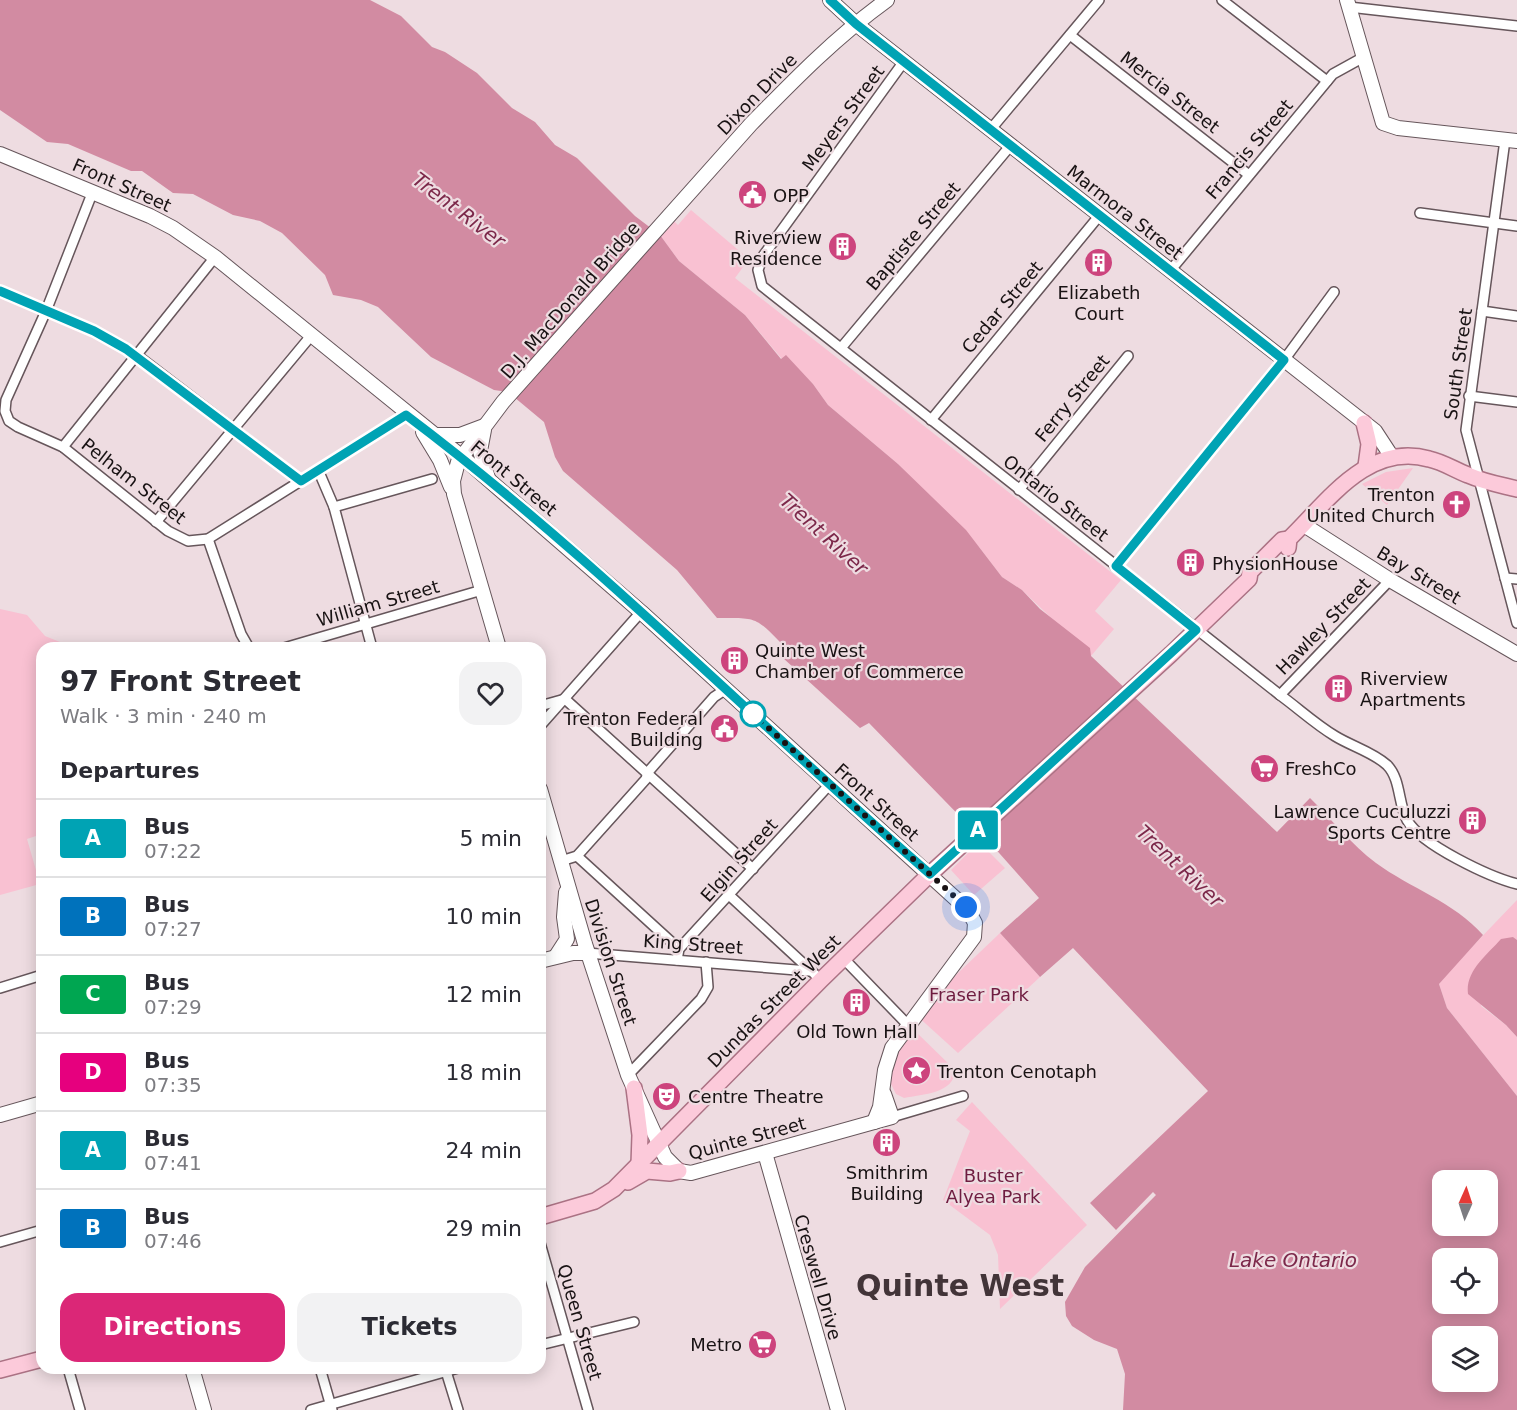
<!DOCTYPE html>
<meta charset="utf-8">
<style>
body{margin:0;font-family:"DejaVu Sans",sans-serif;background:#f2f2f3;color:#2b2b33;height:100vh;display:flex;flex-direction:column;font-size:22px;white-space:nowrap}
*{box-sizing:border-box;margin:0}
p{font-size:20px;color:#7c7c81}
.icon{flex:none;width:33px;height:33px;fill:none;stroke:currentColor;stroke-width:2;stroke-linecap:round;stroke-linejoin:round}
.map{position:relative;flex:1;overflow:hidden}
.sheet{position:absolute;left:36px;top:642px;width:510px;height:732px;display:flex;flex-direction:column;background:#fff;border-radius:18px;box-shadow:0 3px 15px #0003}
.sheet>*{flex:none}
.badge{padding:0 12px;border-radius:4px;font-size:21px;line-height:39px}
.needle{width:39px;rotate:3deg}
.buttons{position:absolute;left:1432px;top:1170px;display:grid;gap:12px}
.buttons a{display:grid;place-items:center;width:66px;height:66px;border-radius:12px;background:#fff;box-shadow:0 3px 15px #0003;font-size:30px}
.you{position:absolute;width:30px;height:30px;margin:-15px;border:4px solid #fff;border-radius:50%;background:#1a73e8;box-shadow:0 0 0 9px #1a73e833}
.map>.badge{position:absolute;translate:-50% -50%;box-shadow:0 0 0 3px #fff}
h2{padding:0 24px;font-size:22px;line-height:54px}
.round{display:grid;place-items:center;flex:none;width:63px;height:63px;border-radius:18px;background:#f2f2f3}
.headline{display:flex;align-items:center;justify-content:space-between;height:102px;padding:0 24px}
h1{font-size:28px;font-weight:600;line-height:45px}
.button{display:flex;gap:12px;margin-top:auto;padding:12px 24px}
.button a{flex:1;height:69px;border-radius:18px;background:#db2777;color:#fff;font-size:24px;font-weight:600;line-height:69px;text-align:center}
.button a+a{background:#f2f2f3;color:#2b2b33}
ul{padding:0;list-style:none}
li{display:flex;align-items:center;gap:18px;height:78px;padding:0 24px;border-top:2px solid #e1e1e2}
li div{flex:1}
li b{display:block;font-size:22px}
li em{font-style:normal}
li .badge{min-width:66px;font-weight:700;text-align:center}
.map>svg:first-child{display:block}
</style>
<div class="map">
<svg width="1517" height="1410" viewBox="0 0 1517 1410">
<rect width="100%" height="100%" fill="#eedce1"/>
<g fill="#f9c1d2">
<polygon points="691,210 749,259 735,278 1121,580 1095,611 1114,629 1091,656 1022,590 1002,577 979,547 898,464 828,405 813,384 786,356 782,359 745,315 679,261 660,235 673,220 678,225"/>
<polygon points="1413,468 1387,505 1362,484 1386,472"/>
<polygon points="0,609 27,615 45,636 75,648 42,648 42,834 27,839 40,884 0,895"/>
<polygon points="979,842 1005,868 974,895 951,870"/>
<polygon points="1517,900 1517,940 1513,937 1481,1006 1506,1025 1517,1037 1517,1096 1447,1008 1439,984 1447,973"/>
<polygon points="1000,933 1040,977 958,1053 915,1014"/>
<path d="M914 1030 955 1070C954 1094 923 1094 904 1098L896 1094 889 1080C894 1065 898 1035 914 1030Z"/>
<polygon points="972,1102 1087,1225 1000,1309 998,1255 990,1235 943,1200 970,1131 956,1120"/>
</g>
<g fill="#d28ba2" fill-rule="evenodd">
<path d="M0 0H370L401 16 432 47 445 52 477 73 512 108 535 122 555 145 577 158 635 216 660 235 679 261 745 315 781 359 786 355 813 384 828 405 898 464 966 530 1002 577 1022 590 1040 609 1090 648 1091 656 1277 832 1310 798C1331 819 1352 845 1376 863 1410 888 1454 902 1483 935L1439 984 1447 1008 1517 1096V1410H1123L1125 1374 1117 1349 1094 1340 1072 1326 1066 1316 1065 1302 1085 1267 1156 1195 1153 1192 1116 1230 1090 1203 1208 1091 1073 948 1040 977 1000 933 1039 898 984 836 981 838 869 723 860 728 783 658 782 644C755 616 756 618 717 618L677 570 563 471 555 457 544 422 508 392 494 390 431 357 378 307 361 300 333 295 325 275 282 233 260 221 233 215 193 194 173 193 142 171H131L68 144 47 142 0 110ZM1443 1180H1488V1226H1443ZM1443 1258H1488V1304H1443ZM1443 1336H1488V1382H1443Z"/>
<path d="M1513 937 1517 940V1037L1506 1025 1468 994C1465 971 1487 955 1501 939Z"/>
</g>
<g fill="none" stroke-linecap="round" stroke-linejoin="round">
<defs>
<g id="street">
<polyline points="1222,0 1327,81"/>
<polyline points="1349,7 1517,26"/>
<polyline points="1070,35 1249,175"/>
<path d="M905 60 763 256 758 270 762 286 1280 695C1298 708 1315 724 1335 736 1351 746 1373 752 1387 765 1401 779 1398 804 1407 820 1421 845 1490 877 1517 884"/>
<polyline points="991,129 1099,0"/>
<polyline points="1505,140 1466,430 1517,623"/>
<polyline points="93,191 46,311 6,400 5,411 9,421 18,427 63,447 168,531 188,541 208,539 406,415"/>
<polyline points="1420,213 1517,226"/>
<polyline points="1170,271 1333,74 1362,58"/>
<polyline points="0,291 94,331 138,356 301,481"/>
<polyline points="1482,311 1517,316"/>
<polyline points="841,348 1011,145"/>
<polyline points="1469,396 1517,402"/>
<polyline points="931,420 1099,216"/>
<polyline points="63,447 215,257"/>
<polyline points="319,472 334,507 372,648"/>
<polyline points="1019,490 1128,356"/>
<polyline points="334,507 432,479"/>
<polyline points="156,522 310,337"/>
<polyline points="208,539 241,634 249,648"/>
<polyline points="1115,566 1284,360 1334,292"/>
<polyline points="1505,578 1517,579"/>
<polyline points="284,648 482,590"/>
<polyline points="1280,695 1390,580"/>
<polyline points="565,699 753,869"/>
<polyline points="540,706 565,699"/>
<polyline points="540,726 641,612"/>
<polyline points="577,856 679,949"/>
<polyline points="561,861 577,856 646,779 648,772 714,697 726,689"/>
<polyline points="729,895 821,980"/>
<polyline points="587,953 809,971"/>
<polyline points="844,959 907,1024"/>
<polyline points="677,960 679,949 830,784"/>
<polyline points="0,988 42,975"/>
<polyline points="628,1075 701,999 708,987 706,962"/>
<polyline points="892,1117 963,1096"/>
<polyline points="0,1242 42,1230"/>
<polyline points="540,1243 588,1410"/>
<polyline points="540,1345 634,1322"/>
<polyline points="68,1368 80,1410"/>
<polyline points="320,1368 332,1410"/>
<polyline points="445,1368 458,1410"/>
<polyline points="311,1410 458,1368"/>
</g>
<g id="secondary">
<polyline points="830,0 856,24 1375,431 1392,457"/>
<polyline points="1347,0 1383,123 1398,128 1517,141"/>
<polyline points="0,154 150,216 173,228 215,257 467,461 641,612 968,910 975,923 974,937 892,1048 885,1070 880,1107 874,1122"/>
<polyline points="484,430 480,451 488,478"/>
<polyline points="423,432 440,460 451,487"/>
<polyline points="433,435 460,435 484,426"/>
<polyline points="1304,525 1390,580 1517,654"/>
<path d="M499 648 454 494 453 481 458 462 503 402 751 124C794 80 837 36 887 0"/>
<polyline points="540,789 585,944 628,1075 665,1157 679,1171 691,1173 892,1117 884,1094"/>
<polyline points="556,956 567,939 564,917 566,892"/>
<polyline points="540,961 573,953 587,953"/>
<polyline points="0,1115 42,1103"/>
<polyline points="765,1153 838,1410"/>
<polyline points="192,1368 204,1410"/>
</g>
<g id="primary">
<polyline points="1364,423 1369,444 1366,466"/>
<path d="M1288 548 1289 539C1328 501 1368 442 1429 459 1443 462 1455 470 1468 475 1484 482 1501 485 1517 489"/>
<polyline points="634,1088 640,1135 639,1164"/>
<polyline points="628,1182 647,1171 670,1173 679,1171"/>
<polyline points="540,1217 595,1201 614,1189 821,980 930,874 1171,654 1249,579 1250,572 1282,540 1289,539"/>
<polyline points="0,1370 42,1359"/>
</g>
</defs>
<use href="#street" stroke="#66565b" stroke-width="12"/>
<use href="#secondary" stroke="#66565b" stroke-width="16"/>
<use href="#primary" stroke="#ab7284" stroke-width="18"/>
<use href="#street" stroke="#fff" stroke-width="9"/>
<use href="#secondary" stroke="#fff" stroke-width="14"/>
<use href="#primary" stroke="#fccada" stroke-width="15"/>
</g>
<g fill="none" stroke-linecap="round" stroke-linejoin="round">
<defs>
<path id="line" d="M0 291 94 331 126 349 301 481 406 415C592 555 755 722 930 874L1196 630 1116 566 1284 360 856 24 830 0"/>
</defs>
<use href="#line" stroke="#fff" stroke-width="14"/>
<use href="#line" stroke="#00a3b4" stroke-width="9"/>
<polyline stroke="#181213" stroke-width="6" stroke-dasharray="0 10.8" points="753,714 966,907"/>
</g>
<defs>
<symbol id="civic-disc" viewBox="-11 -11 22 22"><circle r="9.5" fill="#cd447d" stroke="#eedce1"/><path d="M-.6-6.5H3V-4.5H.6V-3L4-1V1h2V6H-6V1h2V-1L-.6-3ZM-1.2 2.5V6h2.4V2.5Z" fill="#fff"/></symbol>
<symbol id="building-disc" viewBox="-11 -11 22 22"><circle r="9.5" fill="#cd447d" stroke="#eedce1"/><path d="M-4-6H4V6H1V3H-1V6H-4ZM-2.5-4.3h1.7v1.8h-1.7ZM.8-4.3h1.7v1.8H.8ZM-2.5-1h1.7V.8h-1.7ZM.8-1h1.7V.8H.8Z" fill="#fff"/></symbol>
<symbol id="church-disc" viewBox="-11 -11 22 22"><circle r="9.5" fill="#cd447d" stroke="#eedce1"/><path d="M-1.2-6h2.4v3.5h3.3v2.4h-3.3V6h-2.4V-.1h-3.3v-2.4h3.3Z" fill="#fff"/></symbol>
<symbol id="supermarket-disc" viewBox="-11 -11 22 22"><circle r="9.5" fill="#cd447d" stroke="#eedce1"/><path d="M-6-5.5h2.5l.6 2H6L4.5 2H-2.5L-4.4-4H-6ZM-1.5 3.2a1.3 1.3 0 1 0 .1 0ZM3 3.2a1.3 1.3 0 1 0 .1 0Z" fill="#fff"/></symbol>
<symbol id="sight-disc" viewBox="-11 -11 22 22"><circle r="9.5" fill="#cd447d" stroke="#eedce1"/><path d="M0-6L1.8-2.2L6-1.7L2.9 1.2L3.7 5.4L0 3.3L-3.7 5.4L-2.9 1.2L-6-1.7L-1.8-2.2Z" fill="#fff"/></symbol>
<symbol id="theatre-disc" viewBox="-11 -11 22 22"><circle r="9.5" fill="#cd447d" stroke="#eedce1"/><path d="M-5-5.5Q0-4 5-5.5V0Q5 5 0 6Q-5 5-5 0ZM-3.3-2.5H-1v1.5H-3.3ZM1-2.5H3.3v1.5H1ZM-2.8 1Q0 5.5 2.8 1Z" fill="#fff"/></symbol>
</defs>
<g fill-rule="evenodd">
<use href="#civic-disc" x="736" y="178" width="33" height="33"/>
<use href="#building-disc" x="826" y="230" width="33" height="33"/>
<use href="#building-disc" x="1082" y="246" width="33" height="33"/>
<use href="#church-disc" x="1440" y="488" width="33" height="33"/>
<use href="#building-disc" x="1174" y="546" width="33" height="33"/>
<use href="#building-disc" x="718" y="644" width="33" height="33"/>
<use href="#building-disc" x="1322" y="672" width="33" height="33"/>
<use href="#civic-disc" x="708" y="712" width="33" height="33"/>
<use href="#supermarket-disc" x="1248" y="752" width="33" height="33"/>
<use href="#building-disc" x="1456" y="804" width="33" height="33"/>
<use href="#building-disc" x="840" y="986" width="33" height="33"/>
<use href="#sight-disc" x="900" y="1054" width="33" height="33"/>
<use href="#theatre-disc" x="650" y="1080" width="33" height="33"/>
<use href="#building-disc" x="870" y="1126" width="33" height="33"/>
<use href="#supermarket-disc" x="746" y="1328" width="33" height="33"/>
</g>
<circle fill="#fff" stroke="#00a3b4" stroke-width="3" cx="753" cy="714" r="12"/>
<g text-anchor="middle" dominant-baseline="central" stroke-width="4.5" stroke-linejoin="round" paint-order="stroke">
<g font-size="18" fill="#181213" stroke="#eedce1">
<text transform="translate(1170 92) rotate(38)">Mercia Street</text>
<text transform="translate(757 94) rotate(-46)">Dixon Drive</text>
<text transform="translate(843 118) rotate(-54)">Meyers Street</text>
<text transform="translate(1249 149) rotate(-50)">Francis Street</text>
<text transform="translate(122 185) rotate(24)">Front Street</text>
<text transform="translate(1125 212) rotate(38)">Marmora Street</text>
<text transform="translate(913 236) rotate(-50)">Baptiste Street</text>
<text transform="translate(570 300) rotate(-49)">D.J. MacDonald Bridge</text>
<text transform="translate(1002 307) rotate(-50)">Cedar Street</text>
<text transform="translate(1458 364) rotate(-82)">South Street</text>
<text transform="translate(1072 398) rotate(-51)">Ferry Street</text>
<text transform="translate(514 478) rotate(40)">Front Street</text>
<text transform="translate(134 481) rotate(38)">Pelham Street</text>
<text transform="translate(1056 498) rotate(38)">Ontario Street</text>
<text transform="translate(1419 575) rotate(31)">Bay Street</text>
<text transform="translate(378 603) rotate(-16)">William Street</text>
<text transform="translate(1323 626) rotate(-46)">Hawley Street</text>
<text transform="translate(877 802) rotate(42)">Front Street</text>
<text transform="translate(739 860) rotate(-48)">Elgin Street</text>
<text transform="translate(693 944) rotate(4)">King Street</text>
<text transform="translate(611 962) rotate(72)">Division Street</text>
<text transform="translate(774 1001) rotate(-45)">Dundas Street West</text>
<text transform="translate(747 1138) rotate(-15)">Quinte Street</text>
<text transform="translate(818 1277) rotate(74)">Creswell Drive</text>
<text transform="translate(580 1322) rotate(74)">Queen Street</text>
</g>
<g font-size="18" fill="#181213" stroke="#eedce1" text-anchor="start">
<text x="773" y="195">OPP</text>
<text x="822" y="237" text-anchor="end">Riverview<tspan x="822" dy="21">Residence</tspan></text>
<text x="1099" y="292" text-anchor="middle">Elizabeth<tspan x="1099" dy="21">Court</tspan></text>
<text x="1435" y="494" text-anchor="end">Trenton<tspan x="1435" dy="21">United Church</tspan></text>
<text x="1212" y="563">PhysionHouse</text>
<text x="755" y="650">Quinte West<tspan x="755" dy="21">Chamber of Commerce</tspan></text>
<text x="1360" y="678">Riverview<tspan x="1360" dy="21">Apartments</tspan></text>
<text x="703" y="718" text-anchor="end">Trenton Federal<tspan x="703" dy="21">Building</tspan></text>
<text x="1285" y="768">FreshCo</text>
<text x="1451" y="811" text-anchor="end">Lawrence Cuculuzzi<tspan x="1451" dy="21">Sports Centre</tspan></text>
<text x="857" y="1031" text-anchor="middle">Old Town Hall</text>
<text x="937" y="1071">Trenton Cenotaph</text>
<text x="688" y="1096">Centre Theatre</text>
<text x="887" y="1172" text-anchor="middle">Smithrim<tspan x="887" dy="21">Building</tspan></text>
<text x="742" y="1344" text-anchor="end">Metro</text>
</g>
<g font-size="18" fill="#6f1c40" stroke="#eedce1">
<text x="979" y="994">Fraser Park</text>
<text x="993" y="1175">Buster<tspan x="993" dy="21">Alyea Park</tspan></text>
</g>
<g font-size="20" font-style="italic" fill="#7c284a" stroke="#eedce1">
<text transform="translate(459 210) rotate(37)">Trent River</text>
<text transform="translate(824 534) rotate(42)">Trent River</text>
<text transform="translate(1180 866) rotate(43)">Trent River</text>
<text x="1293" y="1260">Lake Ontario</text>
</g>
<g font-size="30" font-weight="bold" fill="#423438" stroke="#eedce1">
<text x="960" y="1285">Quinte West</text>
</g>
</g>
</svg>
<div class="buttons">
<a><svg class="needle" viewBox="-14 -14 28 28"><path d="M0-13l5 13h-10z" fill="#e53935"/><path d="M0 13l5-13h-10z" fill="#7c7c81"/></svg></a>
<a><svg class="icon" aria-label="locate" viewBox="0 0 24 24"><circle cx="12" cy="12" r="6"/><path d="M12 2v4M12 18v4M2 12h4M18 12h4"/></svg></a>
<a><svg class="icon" aria-label="layers" viewBox="0 0 24 24"><path d="M12 4l9 5-9 5-9-5zM3 14l9 5 9-5"/></svg></a>
</div>
<div class="you" style="left:966px;top:907px"></div>
<b class="badge" style="left:978px;top:830px;background:#00a3b4;color:#fff">A</b>
<section class="sheet">
<div class="headline"><div><h1>97 Front Street</h1><p>Walk · 3 min · 240 m</p></div><a class="round"><svg class="icon" aria-label="heart" viewBox="0 0 24 24"><path d="M12 20l-8-8c-3-5 5-10 8-4 3-6 11-1 8 4z"/></svg></a></div>
<h2>Departures</h2>
<ul>
<li><span class="badge" style="background:#00a3b4;color:#fff">A</span><div><b>Bus</b><p>07:22</p></div><em>5 min</em></li>
<li><span class="badge" style="background:#0072bc;color:#fff">B</span><div><b>Bus</b><p>07:27</p></div><em>10 min</em></li>
<li><span class="badge" style="background:#00a651;color:#fff">C</span><div><b>Bus</b><p>07:29</p></div><em>12 min</em></li>
<li><span class="badge" style="background:#e6007e;color:#fff">D</span><div><b>Bus</b><p>07:35</p></div><em>18 min</em></li>
<li><span class="badge" style="background:#00a3b4;color:#fff">A</span><div><b>Bus</b><p>07:41</p></div><em>24 min</em></li>
<li><span class="badge" style="background:#0072bc;color:#fff">B</span><div><b>Bus</b><p>07:46</p></div><em>29 min</em></li>
</ul>
<div class="button"><a>Directions</a><a>Tickets</a></div>
</section>
</div>
